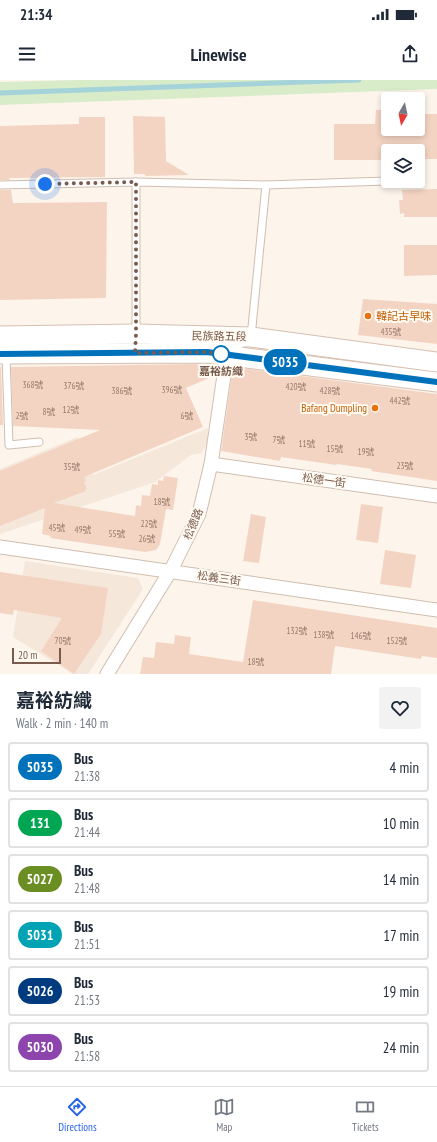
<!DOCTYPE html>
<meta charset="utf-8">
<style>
body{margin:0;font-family:"PT Sans Narrow","Noto Sans TC",sans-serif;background:#f2f2f3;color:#1f2937;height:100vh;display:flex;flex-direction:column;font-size:15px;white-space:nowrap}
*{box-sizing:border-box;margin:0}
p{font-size:13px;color:#747a83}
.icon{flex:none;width:22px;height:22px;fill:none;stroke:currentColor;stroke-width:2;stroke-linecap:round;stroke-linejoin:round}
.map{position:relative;height:594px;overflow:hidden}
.details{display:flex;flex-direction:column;background:#fff;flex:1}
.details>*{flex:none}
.badge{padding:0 8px;border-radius:13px;font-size:14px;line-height:26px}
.needle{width:26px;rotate:189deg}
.tools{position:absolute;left:381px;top:12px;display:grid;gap:8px}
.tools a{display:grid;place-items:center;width:44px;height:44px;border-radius:4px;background:#fff;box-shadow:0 2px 6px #0003;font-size:20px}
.scale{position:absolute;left:12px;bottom:10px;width:49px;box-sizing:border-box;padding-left:4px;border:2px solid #795b4d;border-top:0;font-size:11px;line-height:14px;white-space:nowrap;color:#795b4d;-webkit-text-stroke:3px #fffaf2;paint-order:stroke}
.you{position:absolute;width:20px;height:20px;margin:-10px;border:3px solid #fff;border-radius:50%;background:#1a73e8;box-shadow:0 0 0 6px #1a73e833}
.map>.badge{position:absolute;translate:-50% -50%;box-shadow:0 0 0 2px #fff}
.round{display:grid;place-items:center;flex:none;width:42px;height:42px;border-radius:4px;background:#f2f2f3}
.head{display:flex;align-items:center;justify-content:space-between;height:68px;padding:0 16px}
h1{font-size:19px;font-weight:700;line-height:30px}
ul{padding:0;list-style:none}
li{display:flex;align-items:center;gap:12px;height:50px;margin:0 8px 6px;padding:0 8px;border:2px solid #e0e1e3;border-radius:4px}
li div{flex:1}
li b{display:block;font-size:15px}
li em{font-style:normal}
li .badge{min-width:44px;font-weight:700;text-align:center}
.status{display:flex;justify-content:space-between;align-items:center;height:28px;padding:0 20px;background:#fff;direction:ltr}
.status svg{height:11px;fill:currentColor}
header{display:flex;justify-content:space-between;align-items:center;height:52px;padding:0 16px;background:#fff;font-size:18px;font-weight:700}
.tabs{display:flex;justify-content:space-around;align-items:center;height:56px;border-top:1px solid #e0e1e3;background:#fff;font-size:11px;color:#747a83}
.tabs a{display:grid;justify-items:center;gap:2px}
.tabs .on{color:#2563eb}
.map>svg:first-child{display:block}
</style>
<div class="status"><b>21:34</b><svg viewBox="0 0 49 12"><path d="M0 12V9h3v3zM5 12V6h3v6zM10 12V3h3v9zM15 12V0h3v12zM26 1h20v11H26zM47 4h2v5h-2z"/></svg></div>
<header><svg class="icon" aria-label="menu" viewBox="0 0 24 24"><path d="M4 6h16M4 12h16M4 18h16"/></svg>Linewise<svg class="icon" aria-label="share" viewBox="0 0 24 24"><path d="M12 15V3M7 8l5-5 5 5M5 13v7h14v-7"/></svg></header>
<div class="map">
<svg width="437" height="594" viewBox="0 0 437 594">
<rect width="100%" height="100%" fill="#fdf5ec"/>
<g fill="#f5e7da">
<polygon points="208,348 208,360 202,373 191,375 155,402 0,454 0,389 77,357 93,395"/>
<polygon points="25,481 138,498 143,509 88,594 73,594 13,557"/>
</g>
<polygon fill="#d8ecc9" points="76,0 437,0 437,9 0,25 0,2"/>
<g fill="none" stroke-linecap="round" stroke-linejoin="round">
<polyline stroke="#a5d3da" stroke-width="5" points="0,13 359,0"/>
</g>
<g fill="#f3d4c3">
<polygon points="376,30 388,30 388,49 418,49 418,34 437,34 437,79 418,79 418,71 388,71 388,80 334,80 334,44 375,44"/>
<polygon points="133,36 165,37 166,81 189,95 146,96 144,94 134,94"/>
<polygon points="79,37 105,37 105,97 9,98 10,100 0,100 0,46 79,44"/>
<polygon points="437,109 437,137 404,137 404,133 400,134 399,120 403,120 402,110"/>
<polygon points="0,110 11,110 13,123 107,122 106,218 0,220"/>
<polygon points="404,165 437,165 437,195 404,196"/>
<polygon points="363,219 437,224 437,264 358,255"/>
<polygon points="194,284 217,286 216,295 186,308 203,347 84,397 86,401 84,402 87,409 85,409 86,411 54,423 135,436 136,425 141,426 142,415 150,416 152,404 158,405 158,400 163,401 164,396 178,398 173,430 166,429 160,464 156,470 145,472 50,458 51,456 42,454 45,428 0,446 0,391 100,350 13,346 11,287"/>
<polygon points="0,287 1,287 3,345 0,345"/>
<polygon points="233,287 437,314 437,401 371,391 372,389 337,384 336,385 281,377 280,381 221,371"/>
<polygon points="361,424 383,427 378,463 356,460"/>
<polygon points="251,434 266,437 259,483 243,481"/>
<polygon points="385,470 416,475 411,508 380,504"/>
<polygon points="0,492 108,508 101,554 74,594 41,571 62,538 14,530 13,535 0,533"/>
<polygon points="253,520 437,548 437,578 422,576 421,579 335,566 331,594 140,594 143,577 154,578 156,562 174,564 175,555 191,557 189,574 243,582"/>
</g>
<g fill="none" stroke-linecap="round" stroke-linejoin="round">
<defs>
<g id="service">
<polyline points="136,102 136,253"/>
<polyline points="0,105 136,102 266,105 387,101"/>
<polyline points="230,272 251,257 266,105"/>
<polyline points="6,275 9,365 39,362"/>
</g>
<g id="minor">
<polyline points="211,384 437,416"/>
<polyline points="0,467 437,530"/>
<polyline points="107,594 171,490 199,434 211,384 227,275"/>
</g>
<g id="secondary">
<polyline points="0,256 136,254 251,257 437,282"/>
<polyline points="0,274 207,273 437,302"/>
</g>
</defs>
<use href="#service" stroke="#d0bdb0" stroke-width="9"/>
<use href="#minor" stroke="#d0bdb0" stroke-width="15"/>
<use href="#secondary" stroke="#d6bfb0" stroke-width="21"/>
<use href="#service" stroke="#fff" stroke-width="7"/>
<use href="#minor" stroke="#fff" stroke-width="13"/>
<use href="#secondary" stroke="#fff" stroke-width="19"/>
</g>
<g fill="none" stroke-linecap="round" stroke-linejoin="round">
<defs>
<polyline id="line" points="0,274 207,272 437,302"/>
</defs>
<use href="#line" stroke="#fff" stroke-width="9"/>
<use href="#line" stroke="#0072bc" stroke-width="6"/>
<polyline stroke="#795b4d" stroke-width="4" stroke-dasharray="0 7.2" points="45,104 136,102 136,254 135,273 207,272 221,274"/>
</g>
<g fill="#e8710a" stroke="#fffaf2" stroke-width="1.5">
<circle cx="368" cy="236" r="4"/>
<circle cx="375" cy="328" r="4"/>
</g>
<circle fill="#fff" stroke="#0072bc" stroke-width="2" cx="221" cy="274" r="8"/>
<g text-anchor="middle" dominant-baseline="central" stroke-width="4" stroke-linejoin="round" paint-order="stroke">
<g font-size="9" fill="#98796a">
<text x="391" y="251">435號</text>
<text x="33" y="304">368號</text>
<text x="74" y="305">376號</text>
<text x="296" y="306">420號</text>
<text x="172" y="309">396號</text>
<text x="122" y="310">386號</text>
<text x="330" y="310">428號</text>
<text x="400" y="320">442號</text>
<text x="71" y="329">12號</text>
<text x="49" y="331">8號</text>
<text x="22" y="335">2號</text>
<text x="187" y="335">6號</text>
<text x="251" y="356">3號</text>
<text x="279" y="359">7號</text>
<text x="307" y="363">11號</text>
<text x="335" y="368">15號</text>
<text x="366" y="371">19號</text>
<text x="405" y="385">23號</text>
<text x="72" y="386">35號</text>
<text x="162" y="421">18號</text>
<text x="149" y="443">22號</text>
<text x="57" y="447">45號</text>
<text x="83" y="449">49號</text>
<text x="117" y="453">55號</text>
<text x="147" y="458">26號</text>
<text x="297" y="550">132號</text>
<text x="324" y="554">138號</text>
<text x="361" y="555">146號</text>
<text x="63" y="560">70號</text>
<text x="397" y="560">152號</text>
<text x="256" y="581">18號</text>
</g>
<g font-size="11" fill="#c56008" stroke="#fffaf2" text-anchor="start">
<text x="376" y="236">韓記古早味</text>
<text x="367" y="328" text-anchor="end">Bafang Dumpling</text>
</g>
<g font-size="11" fill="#795b4d" stroke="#fffaf2">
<text transform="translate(219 256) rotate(1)">民族路五段</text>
<text transform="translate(324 400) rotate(8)">松德一街</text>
<text transform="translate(193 444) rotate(-67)">松德路</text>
<text transform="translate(219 498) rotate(8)">松義三街</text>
</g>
<g font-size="11" font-weight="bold" fill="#795b4d" stroke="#fffaf2">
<text x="221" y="291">嘉裕紡織</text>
</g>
</g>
</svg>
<div class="tools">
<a><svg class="needle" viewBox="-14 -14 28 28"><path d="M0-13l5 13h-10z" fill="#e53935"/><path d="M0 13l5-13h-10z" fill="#747a83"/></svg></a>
<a><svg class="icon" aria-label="layers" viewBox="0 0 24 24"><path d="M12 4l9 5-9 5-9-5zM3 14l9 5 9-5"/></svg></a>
</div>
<div class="scale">20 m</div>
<div class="you" style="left:45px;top:104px"></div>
<b class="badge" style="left:285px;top:282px;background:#0072bc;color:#fff">5035</b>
</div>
<section class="details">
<div class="head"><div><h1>嘉裕紡織</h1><p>Walk · 2 min · 140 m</p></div><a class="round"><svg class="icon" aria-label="heart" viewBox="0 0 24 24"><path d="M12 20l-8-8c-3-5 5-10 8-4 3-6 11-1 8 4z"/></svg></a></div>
<ul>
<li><span class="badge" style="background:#0072bc;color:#fff">5035</span><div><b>Bus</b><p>21:38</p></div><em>4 min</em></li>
<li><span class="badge" style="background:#00a651;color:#fff">131</span><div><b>Bus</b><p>21:44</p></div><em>10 min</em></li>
<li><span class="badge" style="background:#6b8e23;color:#fff">5027</span><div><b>Bus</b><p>21:48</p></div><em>14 min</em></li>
<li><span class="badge" style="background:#00a3b4;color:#fff">5031</span><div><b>Bus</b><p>21:51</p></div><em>17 min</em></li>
<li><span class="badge" style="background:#003b80;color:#fff">5026</span><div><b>Bus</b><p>21:53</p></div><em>19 min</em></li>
<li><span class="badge" style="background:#8e44ad;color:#fff">5030</span><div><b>Bus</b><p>21:58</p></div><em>24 min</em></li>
</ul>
</section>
<nav class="tabs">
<a class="on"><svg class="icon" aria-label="directions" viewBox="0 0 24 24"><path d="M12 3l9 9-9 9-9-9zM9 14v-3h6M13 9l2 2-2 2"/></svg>Directions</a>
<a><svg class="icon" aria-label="map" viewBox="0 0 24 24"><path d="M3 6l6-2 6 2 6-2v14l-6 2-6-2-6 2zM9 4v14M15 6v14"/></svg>Map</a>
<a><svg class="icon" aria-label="tickets" viewBox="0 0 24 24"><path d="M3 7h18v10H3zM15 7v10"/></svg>Tickets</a>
</nav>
